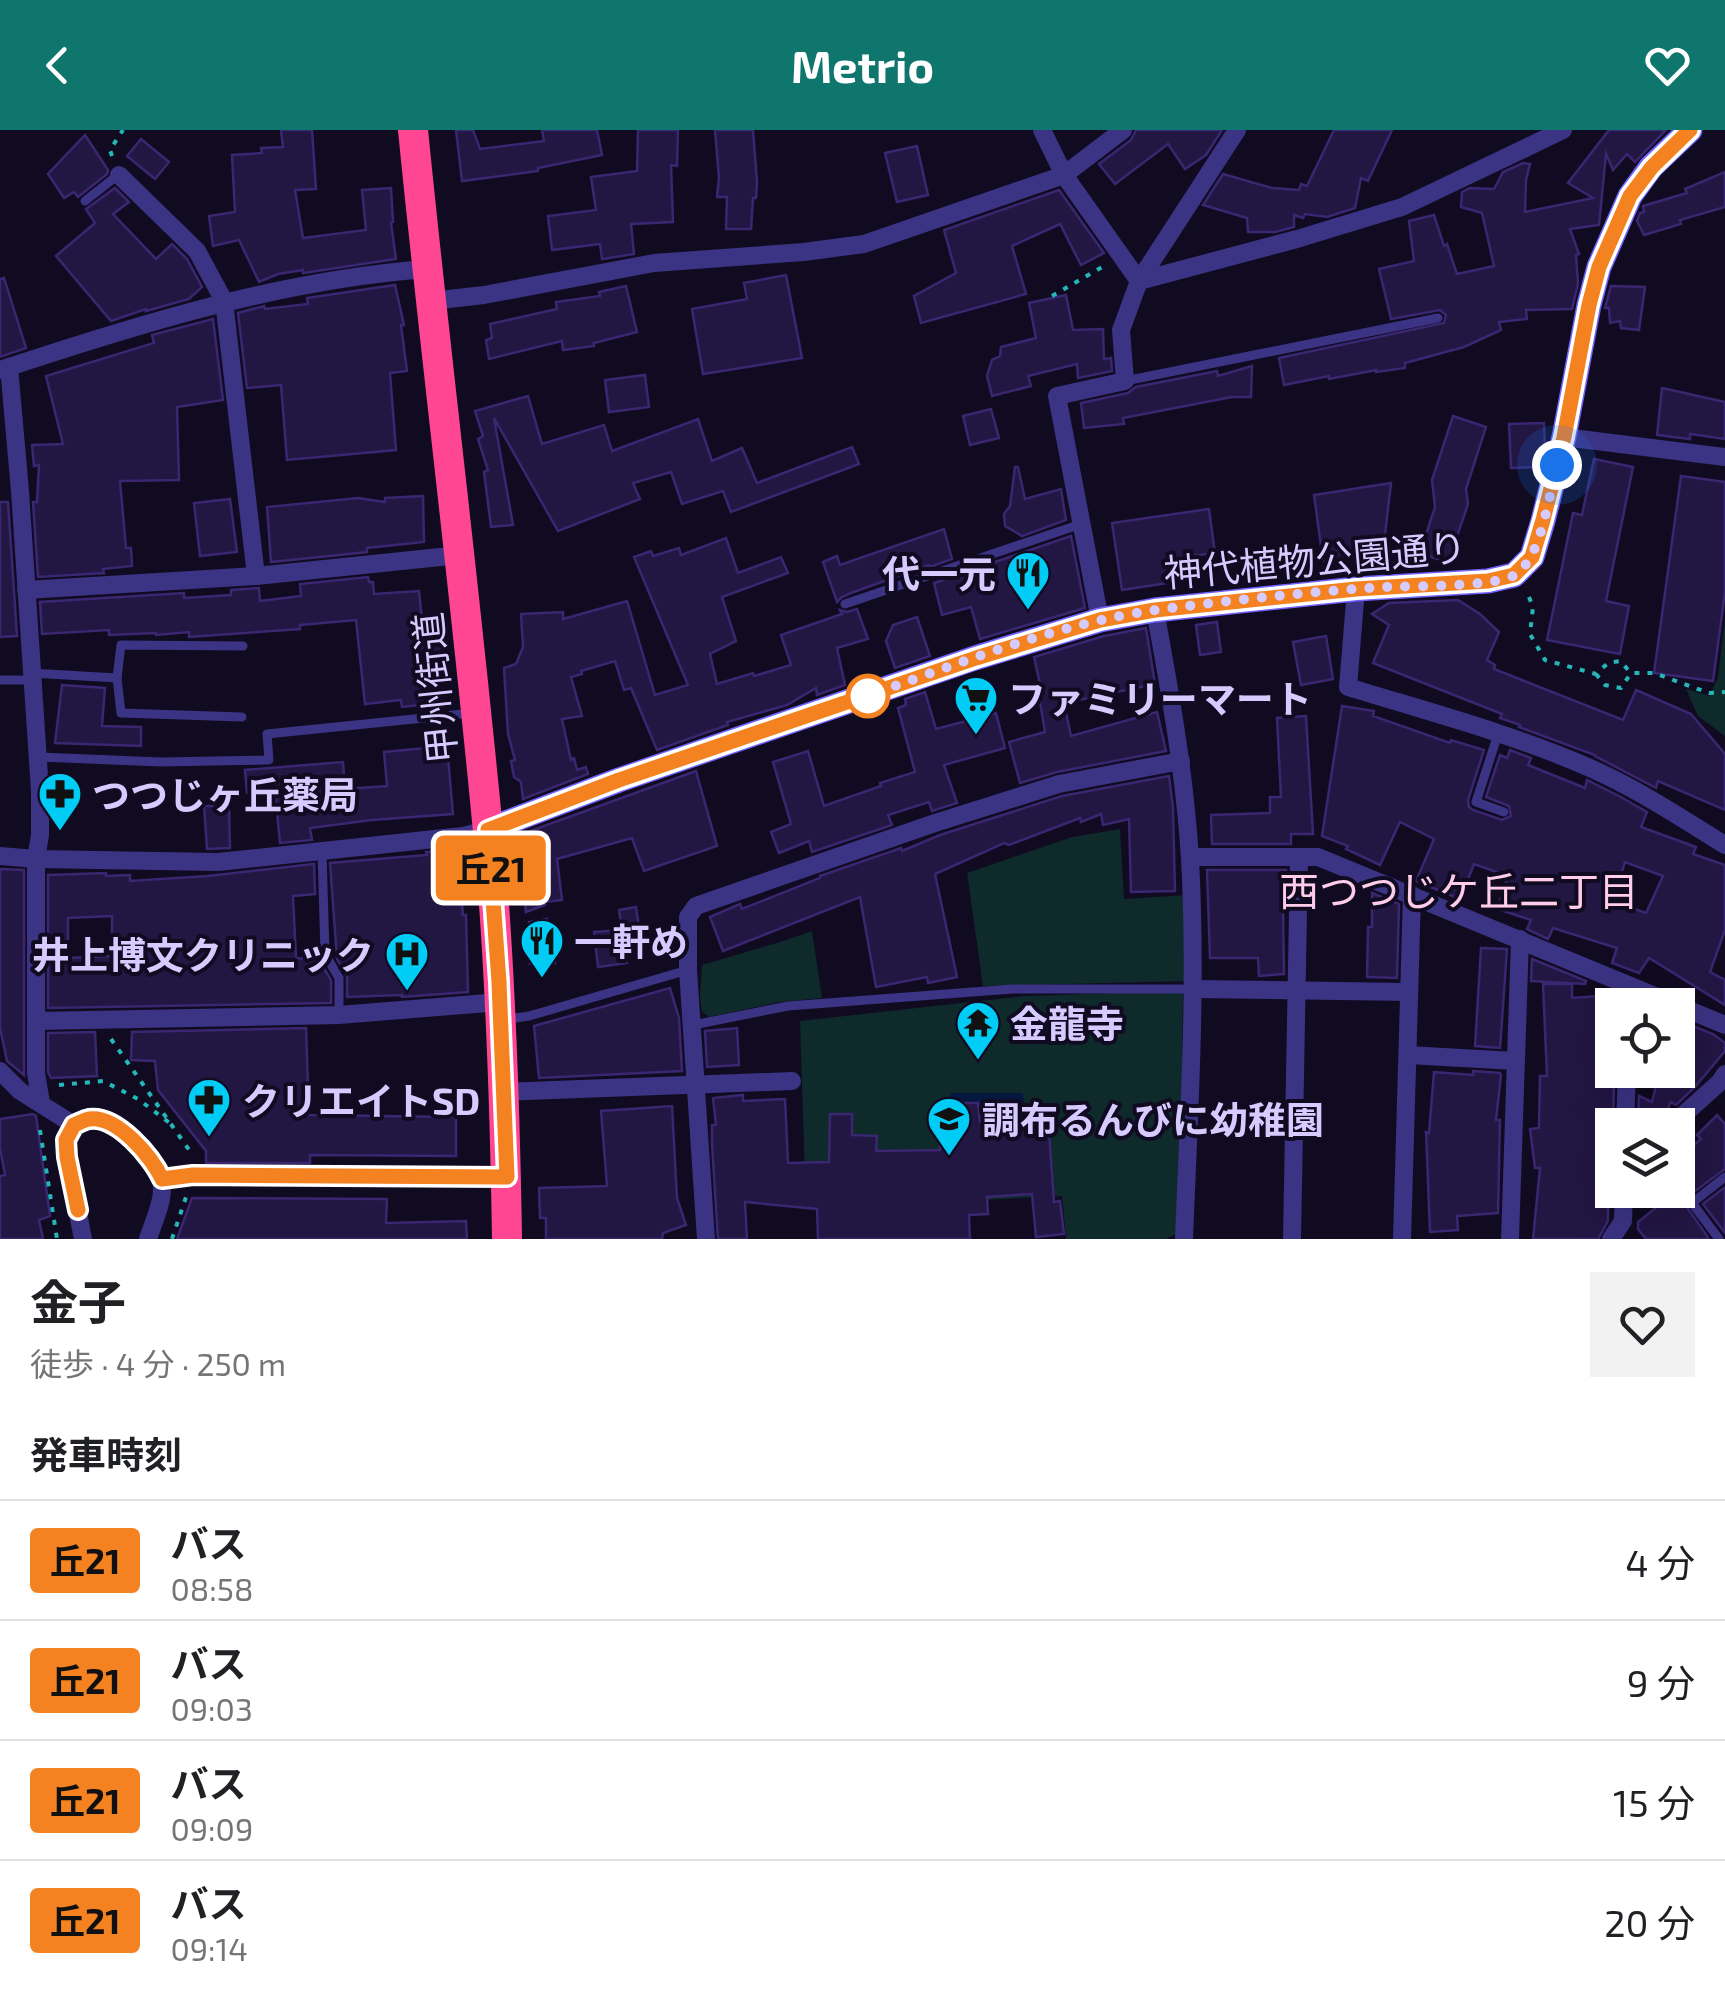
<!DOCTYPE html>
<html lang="ja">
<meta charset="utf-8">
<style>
body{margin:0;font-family:"Exo 2","Noto Sans JP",sans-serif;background:#f2f2f2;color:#202124;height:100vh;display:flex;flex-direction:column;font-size:38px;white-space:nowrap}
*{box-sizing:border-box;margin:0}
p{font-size:32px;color:#757577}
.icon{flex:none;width:55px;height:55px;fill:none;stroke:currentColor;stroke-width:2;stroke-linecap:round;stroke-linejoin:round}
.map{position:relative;height:1109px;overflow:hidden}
.side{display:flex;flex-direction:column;background:#fff;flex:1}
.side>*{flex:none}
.badge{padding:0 20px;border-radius:8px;font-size:35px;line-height:65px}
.fabs{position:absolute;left:1595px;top:858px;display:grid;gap:20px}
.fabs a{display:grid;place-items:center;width:100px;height:100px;border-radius:0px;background:#fff;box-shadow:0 10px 40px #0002;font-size:50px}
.you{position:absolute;width:50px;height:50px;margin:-25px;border:8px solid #fff;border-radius:50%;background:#1a73e8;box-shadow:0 0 0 15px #1a73e833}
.map>.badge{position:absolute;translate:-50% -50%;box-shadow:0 0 0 5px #fff}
h2{padding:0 30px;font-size:38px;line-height:90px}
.round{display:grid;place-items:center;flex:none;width:105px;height:105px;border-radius:0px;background:#f2f2f2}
.head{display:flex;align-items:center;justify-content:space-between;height:170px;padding:0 30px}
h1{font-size:48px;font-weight:700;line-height:75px}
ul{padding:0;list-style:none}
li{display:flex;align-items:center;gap:30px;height:120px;padding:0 30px;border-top:2px solid #e0e0e0}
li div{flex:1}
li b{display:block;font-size:38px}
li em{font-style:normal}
li .badge{min-width:110px;font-weight:700;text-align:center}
header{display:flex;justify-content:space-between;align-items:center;height:130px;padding:0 30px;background:#0f766e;color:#fff;font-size:45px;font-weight:700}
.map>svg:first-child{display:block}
</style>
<header><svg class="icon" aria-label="back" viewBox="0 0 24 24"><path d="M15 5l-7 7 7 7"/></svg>Metrio<svg class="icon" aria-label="heart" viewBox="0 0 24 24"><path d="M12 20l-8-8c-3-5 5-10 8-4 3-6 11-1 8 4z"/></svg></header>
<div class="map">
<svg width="1725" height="1109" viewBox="0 0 1725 1109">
<rect width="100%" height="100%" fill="#100b21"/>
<g fill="#0e2a2b">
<polygon points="1725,489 1725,606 1698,586 1686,559 1710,566 1718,547"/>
<polygon points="1120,699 1124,769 1190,765 1190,851 983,856 967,743 1072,707"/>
<polygon points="812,801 822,868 780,872 709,887 702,882 700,867 702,835 780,812"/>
<polygon points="1183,861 1180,1102 1166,1109 1066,1109 1062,1066 806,1079 800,891 1025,866"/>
</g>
<polygon fill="#06173f" points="950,963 1023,963 1026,986 952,985"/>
<g fill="#221643" stroke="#3a2671" stroke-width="2.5" fill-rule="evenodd">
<polygon points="281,0 312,0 316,59 295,60 303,108 366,100 362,60 391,58 393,92 391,93 396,129 303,143 303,140 278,144 259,152 239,110 213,116 209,86 235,82 232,25 262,23 261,18 283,17"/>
<polygon points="456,0 473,0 480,19 544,11 542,0 597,0 602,25 538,38 538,41 462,51"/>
<polygon points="638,0 678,0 677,36 671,35 673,92 631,94 634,124 602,129 600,114 552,120 548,86 596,80 591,47 637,41"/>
<polygon points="715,0 753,0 757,52 756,68 753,68 751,99 726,99 727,67 717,67 719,48"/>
<polygon points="1136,0 1222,0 1206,25 1185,39 1168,14 1115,54 1099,34 1131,10"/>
<polygon points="1334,0 1392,0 1368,51 1361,48 1355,78 1327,87 1305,84 1303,88 1294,85 1294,97 1275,102 1248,102 1247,88 1203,75 1223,44 1272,58 1299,60 1301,54 1307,56"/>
<polygon points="1609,0 1666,0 1635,32 1627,24 1613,40 1606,24 1599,95 1570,99 1579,124 1576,125 1578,154 1572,179 1526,180 1527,189 1499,192 1501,200 1464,217 1405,233 1405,238 1376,242 1376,240 1329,249 1329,246 1284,255 1279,228 1444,193 1446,185 1440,180 1391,189 1379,139 1414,131 1409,91 1434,85 1444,116 1447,114 1457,144 1494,136 1482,83 1461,77 1462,62 1470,58 1494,59 1503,42 1523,33 1530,34 1526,50 1525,82 1593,68 1568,53"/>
<polygon points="85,5 108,40 107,44 78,67 74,62 64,68 48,44"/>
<polygon points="141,9 169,32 155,49 127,26"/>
<polygon points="917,16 928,65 897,72 885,23"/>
<polygon points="1725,42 1725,77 1680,90 1681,94 1644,105 1637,91 1640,83 1644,82 1643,76 1687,63 1685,59"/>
<polygon points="115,58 129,72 113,84 156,129 172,114 187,129 202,157 189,169 146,181 146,179 111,191 56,126 95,93 86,79"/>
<polygon points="1059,60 1104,123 1081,135 1060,94 1012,116 1026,164 921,193 914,166 956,143 944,100"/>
<polygon points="786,145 802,228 703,244 692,179 747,169 744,153"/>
<polygon points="4,148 26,218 0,227 0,149"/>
<polygon points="395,155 404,195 401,195 407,241 390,243 396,320 287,330 281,255 247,258 238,183 264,176 265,179 308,174 307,168"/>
<polygon points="626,156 637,202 594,213 594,216 563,220 562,211 489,229 486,210 492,208 490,194 557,179 556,172 600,166 599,162"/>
<polygon points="1611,156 1645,157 1639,200 1621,198 1620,191 1610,193 1609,178 1605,178"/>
<polygon points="1066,165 1073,200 1103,199 1104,229 1111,228 1112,241 1078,248 1077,234 1028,246 1031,256 992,266 987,246 992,230 1000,226 1001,217 1036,208 1029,173"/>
<polygon points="213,189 223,270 177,277 179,350 120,351 126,418 131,418 132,436 103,439 104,443 38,447 33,372 37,372 39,335 34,336 32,315 63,314 46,246 154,213 152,205"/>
<polygon points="1252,236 1251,267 1232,267 1123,288 1124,294 1084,298 1081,273 1128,263 1136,257 1217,241 1218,246"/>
<polygon points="645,245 649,277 609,282 605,250"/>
<polygon points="1662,258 1725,272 1725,309 1690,304 1690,309 1657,305"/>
<polygon points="528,266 542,314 604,295 612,321 698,289 712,331 742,318 757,353 852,317 859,334 731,382 723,361 682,374 671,342 633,353 640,369 558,401 494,288 513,395 491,397 484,342 488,340 478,309 483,306 475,281"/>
<polygon points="991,279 999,308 970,315 963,286"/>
<polygon points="1453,286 1486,297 1466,359 1468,374 1448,433 1420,423 1435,377 1432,350"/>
<polygon points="1544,293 1545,318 1540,337 1511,338 1509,294"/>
<polygon points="1594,329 1633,337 1606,471 1629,476 1620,524 1547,510 1573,383 1582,385"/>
<polygon points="1015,337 1018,337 1025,369 1061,359 1066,390 1022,406 1005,396 1004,384 1010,376"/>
<polygon points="1681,346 1725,352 1725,462 1713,551 1654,543"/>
<polygon points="1391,353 1383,422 1323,431 1314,365"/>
<polygon points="423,366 424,412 367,418 367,422 271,432 267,377 358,368 385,372 385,368"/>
<polygon points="230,369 237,422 200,426 194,373"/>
<polygon points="0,372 8,372 17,506 0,507"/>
<polygon points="1209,379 1215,423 1171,429 1174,452 1122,460 1112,393"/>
<polygon points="944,399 952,429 930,437 929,435 851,463 842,467 837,472 823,432 837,426 840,435"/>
<polygon points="1071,406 1085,478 980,509 971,477 942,485 934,453"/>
<polygon points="726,408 738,443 781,427 788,443 722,467 736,511 710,524 717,554 753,543 754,546 791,535 781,505 842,484 840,480 847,482 857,479 868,509 837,518 845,555 817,565 816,558 787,575 727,592 728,595 657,620 631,558 624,560 615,531 581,541 582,544 571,547 582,586 562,589 571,630 574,628 577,640 586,637 588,644 523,669 521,652 514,647 511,631 515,630 508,604 504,538 516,534 523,517 521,484 563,482 563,489 627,471 655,565 688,555 634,427 651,421 653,426 679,418 681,425"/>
<polygon points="368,447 369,452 373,452 374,464 419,461 423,500 441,498 444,529 435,530 440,573 402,577 401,570 365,574 356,490 300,495 300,499 189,507 189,502 156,505 156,503 109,505 109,500 42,504 40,472 184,463 184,468 231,465 231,460 259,458 260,471 301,466 300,454"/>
<polygon points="1458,470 1480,484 1499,502 1487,530 1495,535 1494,539 1623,590 1636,560 1691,584 1725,624 1725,680 1658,651 1656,658 1595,626 1595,625 1519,597 1520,595 1500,588 1502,584 1373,533 1389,495 1372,484 1389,473"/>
<polygon points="917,487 930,526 895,538 886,511 893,495"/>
<polygon points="1217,492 1221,522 1200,525 1196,495"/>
<polygon points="1146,498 1155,554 1064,573 1071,606 1157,582 1166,621 1057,642 1020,653 1009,612 1045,602 1037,554 1040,554 1034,527 1104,506"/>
<polygon points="1326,506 1333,549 1301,555 1293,512"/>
<polygon points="62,555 105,558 102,596 141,597 141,616 55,613"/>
<polygon points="925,562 936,599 996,583 1005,618 944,635 957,673 932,681 929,672 888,685 892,695 812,722 809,711 779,723 771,702 791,694 773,632 808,621 824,676 881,656 880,653 915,642 898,578 906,575 905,569"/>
<path d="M1342 576 1374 581 1373 586 1450 613 1451 610 1484 620 1468 670 1469 677 1473 680 1502 690 1511 686 1509 676 1486 667 1500 625 1507 628 1510 620 1531 628 1528 635 1585 658 1587 650 1619 666 1647 682 1641 697 1696 717 1693 724 1725 735V800L1710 842 1725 850V875L1649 828 1639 843 1612 833 1617 818 1553 798 1548 809 1529 800 1527 799 1531 790 1497 779 1508 746 1474 734 1460 769 1416 751 1434 709 1400 692 1380 735 1346 719 1348 716 1322 706ZM1625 732 1663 746 1646 783 1612 771Z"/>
<polygon points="1306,586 1313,704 1291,704 1291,714 1212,714 1211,685 1270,683 1270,667 1281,667 1277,588"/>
<polygon points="447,616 453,684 372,690 310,698 312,710 280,713 275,661 247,663 245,640 343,632 345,659 387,656 384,622"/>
<polygon points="696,641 717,716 644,741 632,708 557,729 562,770 545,772 545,775 526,782 520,723 523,722 519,705"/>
<polygon points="1169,646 1173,678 1175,761 1131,762 1129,689 1103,695 1101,684 1081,692 1080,688 1009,715 1004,713 935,744 957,847 928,853 927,847 876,857 860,767 723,821 710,787 740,774 742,779 820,748 820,746 901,718 902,721 940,705 1062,666"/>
<polygon points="204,676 229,676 230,718 207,719"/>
<polygon points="457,719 463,785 466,785 468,862 402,867 402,865 347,867 347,847 337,829 330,733 427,725 426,722"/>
<path d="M314 734 315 764 293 766 296 828 319 830 331 850V873L48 878V745L106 743V746L130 745V751L208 746ZM112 786V826L68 828V788Z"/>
<polygon points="0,739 24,740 24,945 7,931 0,898"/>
<polygon points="1207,740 1286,740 1286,776 1283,776 1284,844 1259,846 1258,828 1210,828"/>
<polygon points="1372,763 1399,774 1397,848 1367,847 1368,797 1372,797"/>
<polygon points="636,777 639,797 622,800 619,780"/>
<polygon points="547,789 555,833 530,834 529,792"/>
<polygon points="622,800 627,833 598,837 594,802"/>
<polygon points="1481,818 1507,819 1500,918 1475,916"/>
<polygon points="1532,829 1586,851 1585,854 1531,851"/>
<polygon points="1543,854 1572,854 1572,868 1612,865 1614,955 1613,988 1609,988 1608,1091 1598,1109 1533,1109 1540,1038 1535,1038 1530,999 1539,998 1540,946 1547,946"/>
<polygon points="670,858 679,888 682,941 539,948 534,896"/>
<polygon points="1678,890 1713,904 1725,913 1725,921 1695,957 1676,975 1671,972 1668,978 1670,980 1663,986 1660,995 1641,995 1642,987 1638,987 1639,966 1652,972 1660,940 1678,940"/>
<polygon points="306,898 309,985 456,987 456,1026 310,1025 310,1033 206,1033 206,1021 158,960 155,931 131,930 132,902"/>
<polygon points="737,898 739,935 707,937 705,901"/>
<polygon points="95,902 97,946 51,948 48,942 48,903"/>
<polygon points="1473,941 1500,943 1501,945 1496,990 1500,990 1498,1083 1457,1086 1458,1100 1430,1102 1426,1002 1429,1003 1434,942 1473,945"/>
<polygon points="743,965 743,971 785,969 788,1033 829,1032 830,984 852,984 852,1005 877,1006 876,1021 940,1020 939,973 978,973 980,992 1048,987 1054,1072 1060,1071 1064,1104 1036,1107 1032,1064 987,1067 988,1084 969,1085 970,1109 818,1109 817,1079 745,1072 747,1109 718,1109 712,1014 712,995 716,995 713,968"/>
<polygon points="672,976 677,1068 686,1095 663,1103 662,1109 546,1109 546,1088 540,1088 539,1058 607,1056 601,981"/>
<polygon points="33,984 36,986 50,1086 39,1090 43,1109 0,1109 0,1046 5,1045 0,1018 0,989"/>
<polygon points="1717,985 1725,994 1725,1039 1687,1067 1684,1073 1709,1109 1646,1109 1638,1099 1638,1092 1678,1060 1678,1029 1701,1009 1697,1005"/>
<polygon points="1725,1057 1725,1103 1703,1074"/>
<polygon points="192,1068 387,1069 386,1093 466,1091 467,1109 177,1109"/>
</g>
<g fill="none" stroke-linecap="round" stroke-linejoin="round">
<g stroke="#25b8b9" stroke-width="4" stroke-dasharray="5 8" stroke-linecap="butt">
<polyline points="112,26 110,20 123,0"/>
<polyline points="1052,166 1104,136"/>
<polyline points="1529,467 1533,477 1530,504 1545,530 1596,544 1608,533 1620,531 1631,543 1654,543 1709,563 1725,562"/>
<polyline points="1596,544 1605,555 1621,558 1631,543"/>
<polyline points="111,909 192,1024"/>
<polyline points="59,955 103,951 138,969 171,994"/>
<polyline points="40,1000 57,1109"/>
<polyline points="172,1109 186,1067"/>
</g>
<g stroke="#3b3383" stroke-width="9">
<polyline points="85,71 118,45"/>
<polyline points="1125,251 1438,188"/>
<polyline points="845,474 1081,394"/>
<polyline points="31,543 117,548 121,515 243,516"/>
<polyline points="117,548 121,583 242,587"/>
<polyline points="0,550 32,550"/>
<polyline points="1498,604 1476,672 1504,682"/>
<polyline points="39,627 161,632 269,630 267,604 473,583"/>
<polyline points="322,722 325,824 339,848 339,885"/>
<polyline points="508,889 529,886 688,840"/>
<polyline points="693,895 788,876 1012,859 1193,859"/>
<polyline points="1719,1109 1692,1073 1725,1047"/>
</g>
<g stroke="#3b3383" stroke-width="18">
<polyline points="1042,0 1064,45 1139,151"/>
<polyline points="119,45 197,121 224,171 256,446"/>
<polyline points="1139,151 1297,109 1402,77 1563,0"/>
<polyline points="431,171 484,165 654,133 804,122 864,114 1064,45 1123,0"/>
<polyline points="9,237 20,361 40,661 40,705 36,729 36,943 41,973"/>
<path d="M0 240C139 194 280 150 427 139"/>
<polyline points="1564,307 1725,327"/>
<path d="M1356 459 1348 557C1429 582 1513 604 1590 638 1638 659 1681 688 1725 715"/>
<polyline points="26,460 256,446 460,425"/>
<path d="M1155 480C1170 562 1185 645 1190 729 1197 856 1189 982 1184 1109"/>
<polyline points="1100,490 1057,266 1125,251 1121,200 1139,151 1237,0"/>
<polyline points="0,726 36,729 218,732 463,706 487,700"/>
<polyline points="1190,727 1318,727 1725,895"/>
<polyline points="1194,859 1409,862"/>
<polyline points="36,891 339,885 500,872"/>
<polyline points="1408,925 1515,931"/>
<polyline points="0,941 20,961 74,995"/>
<polyline points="504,962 792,951"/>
<polyline points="1625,995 1627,940"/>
<polyline points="1672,995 1720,952 1725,944"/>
<polyline points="161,1049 193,1045 507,1047"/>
<path d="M83 1109 67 1027 66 1010 74 995C79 993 84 990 89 989 112 985 155 1026 161 1047 166 1067 154 1090 148 1109"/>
<polyline points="706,1109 688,840 688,787 696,776 935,693 1059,654 1181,631"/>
<polyline points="1292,1109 1299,727"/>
<polyline points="1402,1109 1412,765"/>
<polyline points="1510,1109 1520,809"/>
<polyline points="1611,1109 1623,1091 1624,1060"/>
</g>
<polyline stroke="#7162ff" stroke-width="25" points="487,700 619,650 975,528 1100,490 1155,480 1356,459 1488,451 1514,445 1532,427 1543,391 1564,307 1589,175 1599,137 1630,66 1651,37 1690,0"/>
<path stroke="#ff4692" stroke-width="30" d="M413 0C437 241 468 482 490 723 501 851 505 980 507 1109"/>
</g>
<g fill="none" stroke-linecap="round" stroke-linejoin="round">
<defs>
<path id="line" d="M78 1080 67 1027 66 1010 74 995C79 993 84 990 89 989 117 985 152 1027 162 1049L193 1045 507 1047 499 852 488 700 619 650 976 528 1100 490 1155 480 1356 459 1488 451 1514 445 1532 427 1543 390 1564 307 1589 175 1599 137 1630 66 1652 37 1690 0"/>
</defs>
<use href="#line" stroke="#fff" stroke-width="22"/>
<use href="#line" stroke="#f58220" stroke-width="15"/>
<path stroke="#d5cbff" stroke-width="10" stroke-dasharray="0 18" d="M868 566 865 567C957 534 1060 493 1156 480 1232 470 1308 462 1384 457 1413 456 1490 457 1513 446 1541 432 1549 364 1557 335"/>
</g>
<defs>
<symbol id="restaurant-pin" viewBox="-11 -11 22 30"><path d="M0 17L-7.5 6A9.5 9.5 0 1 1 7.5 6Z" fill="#00ccf6" stroke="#100b21"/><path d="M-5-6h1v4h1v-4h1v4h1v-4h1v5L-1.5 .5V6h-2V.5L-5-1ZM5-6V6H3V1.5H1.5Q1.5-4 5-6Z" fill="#111"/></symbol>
<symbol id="supermarket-pin" viewBox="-11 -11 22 30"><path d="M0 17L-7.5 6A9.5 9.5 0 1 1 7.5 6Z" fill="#00ccf6" stroke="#100b21"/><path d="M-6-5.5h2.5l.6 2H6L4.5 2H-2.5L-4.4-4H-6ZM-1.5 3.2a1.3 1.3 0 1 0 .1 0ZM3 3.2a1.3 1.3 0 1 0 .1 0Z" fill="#111"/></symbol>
<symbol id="pharmacy-pin" viewBox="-11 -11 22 30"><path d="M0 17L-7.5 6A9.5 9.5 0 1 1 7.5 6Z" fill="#00ccf6" stroke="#100b21"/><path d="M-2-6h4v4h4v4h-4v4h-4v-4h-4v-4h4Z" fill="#111"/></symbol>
<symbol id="hospital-pin" viewBox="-11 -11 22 30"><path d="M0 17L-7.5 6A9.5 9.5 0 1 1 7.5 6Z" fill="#00ccf6" stroke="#100b21"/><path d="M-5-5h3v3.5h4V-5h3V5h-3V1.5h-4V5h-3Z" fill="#111"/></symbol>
<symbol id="temple-pin" viewBox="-11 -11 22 30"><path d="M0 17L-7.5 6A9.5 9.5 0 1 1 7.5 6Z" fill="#00ccf6" stroke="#100b21"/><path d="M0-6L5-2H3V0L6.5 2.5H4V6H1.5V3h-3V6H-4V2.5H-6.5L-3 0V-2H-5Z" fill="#111"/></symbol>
<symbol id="school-pin" viewBox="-11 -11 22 30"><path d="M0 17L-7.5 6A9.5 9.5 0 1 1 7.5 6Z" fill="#00ccf6" stroke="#100b21"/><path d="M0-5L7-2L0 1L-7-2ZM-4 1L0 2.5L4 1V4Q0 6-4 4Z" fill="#111"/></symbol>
</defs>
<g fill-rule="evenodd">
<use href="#restaurant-pin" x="1003" y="418" width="50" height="68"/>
<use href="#supermarket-pin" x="951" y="543" width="50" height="68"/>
<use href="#pharmacy-pin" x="35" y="639" width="50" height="68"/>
<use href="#restaurant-pin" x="517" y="786" width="50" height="68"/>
<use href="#hospital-pin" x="382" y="799" width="50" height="68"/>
<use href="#temple-pin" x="953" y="868" width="50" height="68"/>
<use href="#pharmacy-pin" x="184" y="945" width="50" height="68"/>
<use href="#school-pin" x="924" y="964" width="50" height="68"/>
</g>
<circle fill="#fff" stroke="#f58220" stroke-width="5" cx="868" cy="566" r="20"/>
<g text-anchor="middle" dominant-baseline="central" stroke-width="8" stroke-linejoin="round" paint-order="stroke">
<g font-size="38" fill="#d5cbff" stroke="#100b21">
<text transform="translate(1315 429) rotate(-5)">神代植物公園通り</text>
<text transform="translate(434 558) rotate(-96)">甲州街道</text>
</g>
<g font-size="38" font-weight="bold" fill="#d5cbff" stroke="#100b21" text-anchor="start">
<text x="996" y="443" text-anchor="end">代一元</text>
<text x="1008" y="568">ファミリーマート</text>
<text x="92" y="664">つつじヶ丘薬局</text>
<text x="574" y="811">一軒め</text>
<text x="374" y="824" text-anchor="end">井上博文クリニック</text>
<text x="1010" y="893">金龍寺</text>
<text x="242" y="970">クリエイトSD</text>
<text x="982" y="989">調布るんびに幼稚園</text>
</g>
<g font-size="40" fill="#ffcde9" stroke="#100b21">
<text x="1459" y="760">西つつじケ丘二丁目</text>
</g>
</g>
</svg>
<div class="fabs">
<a><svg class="icon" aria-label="locate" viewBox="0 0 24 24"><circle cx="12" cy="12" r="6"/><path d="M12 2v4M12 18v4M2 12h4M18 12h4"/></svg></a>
<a><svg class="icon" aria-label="layers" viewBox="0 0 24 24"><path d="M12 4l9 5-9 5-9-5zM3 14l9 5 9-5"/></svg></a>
</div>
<div class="you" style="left:1557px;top:335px"></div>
<b class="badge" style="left:491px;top:738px;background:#f58220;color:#111">丘21</b>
</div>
<section class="side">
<div class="head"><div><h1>金子</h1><p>徒歩 · 4 分 · 250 m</p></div><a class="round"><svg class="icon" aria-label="heart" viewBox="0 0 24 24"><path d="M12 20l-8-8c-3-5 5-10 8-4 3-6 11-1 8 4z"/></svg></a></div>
<h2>発車時刻</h2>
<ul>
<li><span class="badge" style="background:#f58220;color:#111">丘21</span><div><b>バス</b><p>08:58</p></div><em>4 分</em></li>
<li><span class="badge" style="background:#f58220;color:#111">丘21</span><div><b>バス</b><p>09:03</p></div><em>9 分</em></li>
<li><span class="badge" style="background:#f58220;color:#111">丘21</span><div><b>バス</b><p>09:09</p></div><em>15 分</em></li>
<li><span class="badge" style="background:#f58220;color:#111">丘21</span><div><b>バス</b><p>09:14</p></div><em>20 分</em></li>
</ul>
</section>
